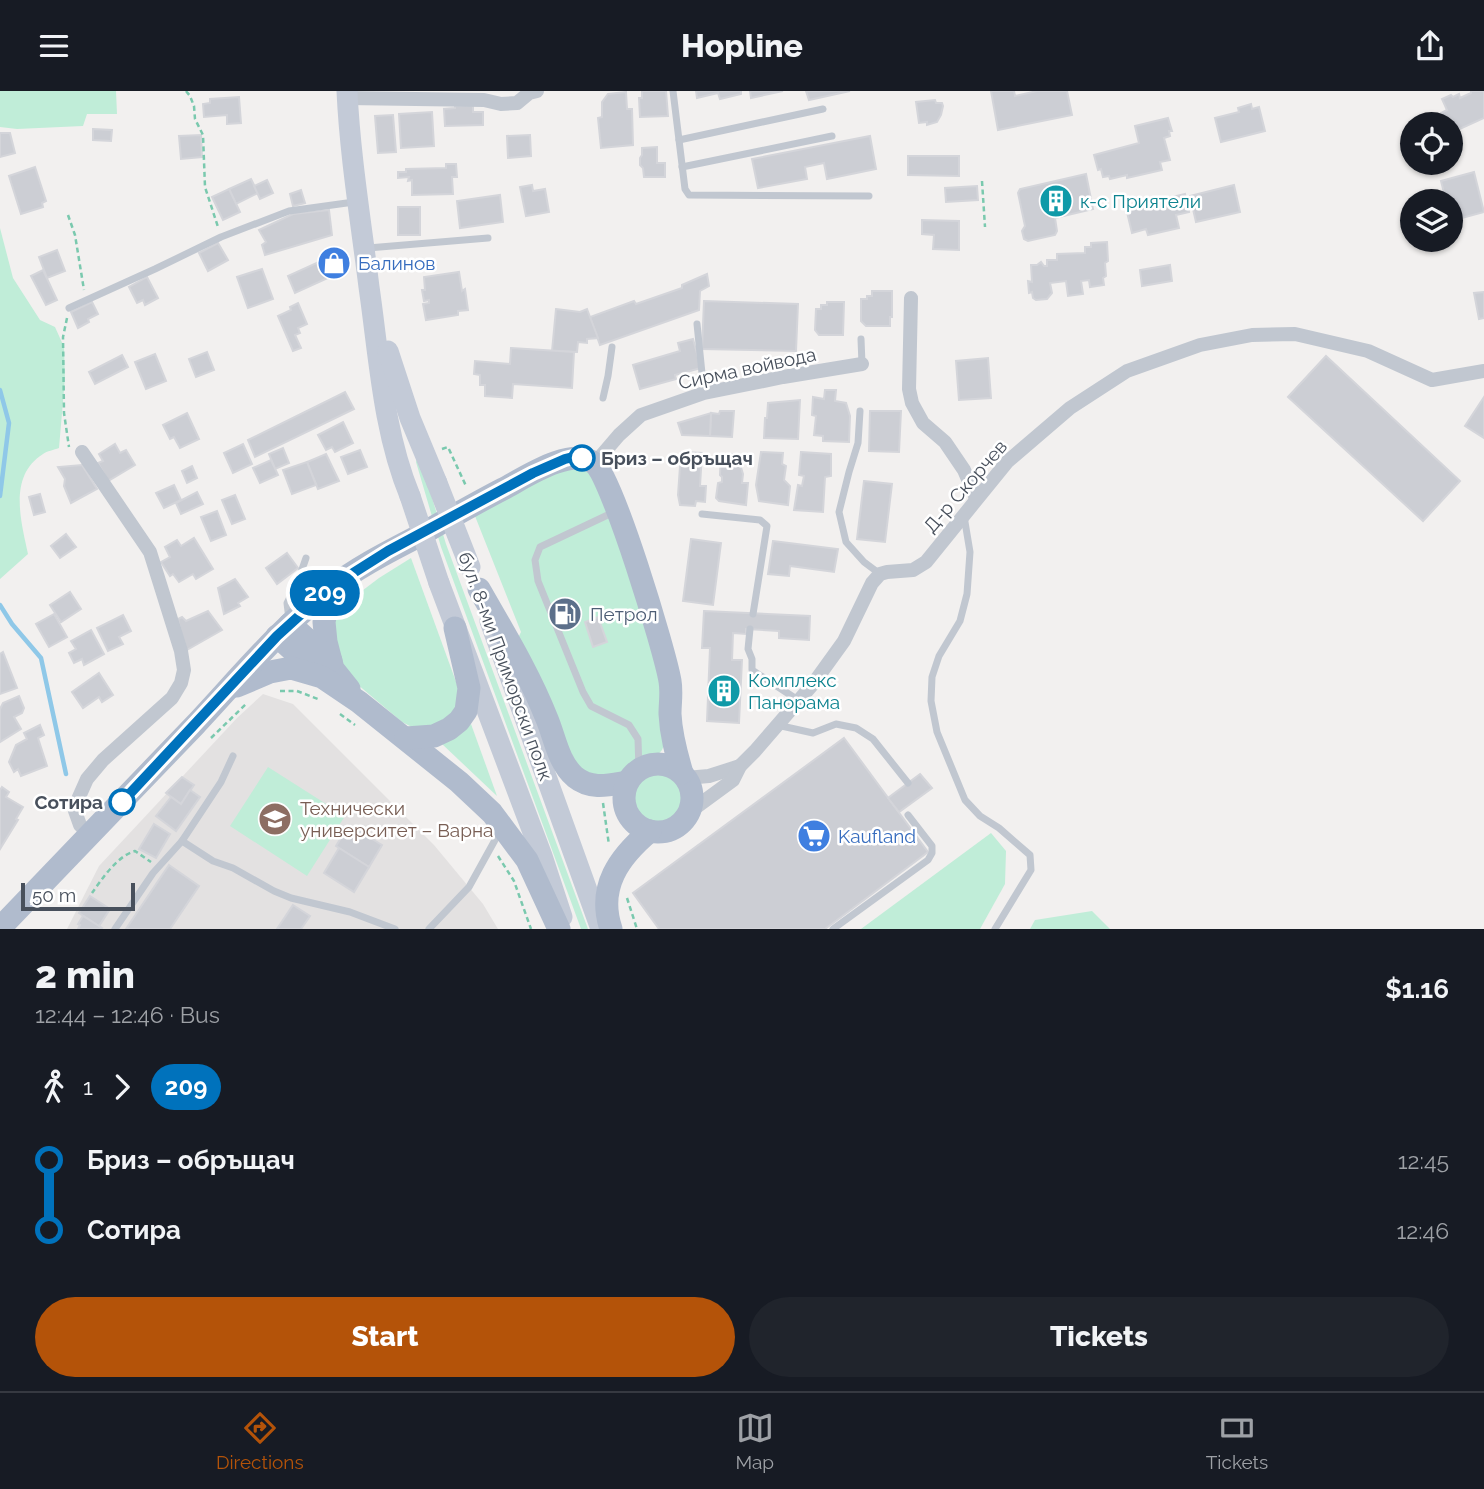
<!DOCTYPE html>
<meta charset="utf-8">
<style>
body{margin:0;font-family:Raleway,sans-serif;background:#20242c;color:#f1f3f6;height:100vh;display:flex;flex-direction:column;font-size:26px;white-space:nowrap}
*{box-sizing:border-box;margin:0}
p{font-size:23px;color:#9ea1a6}
.icon{flex:none;width:38px;height:38px;fill:none;stroke:currentColor;stroke-width:2;stroke-linecap:round;stroke-linejoin:round}
.map{position:relative;height:838px;overflow:hidden}
.panel{display:flex;flex-direction:column;background:#171b24;flex:1}
.panel>*{flex:none}
.badge{padding:0 14px;border-radius:23px;font-size:24px;line-height:46px}
.buttons{position:absolute;left:1400px;top:21px;display:grid;gap:14px}
.buttons a{display:grid;place-items:center;width:63px;height:63px;border-radius:50%;background:#171b24;box-shadow:0 2px 5px #0004;font-size:35px}
.scale{position:absolute;left:21px;bottom:18px;width:114px;box-sizing:border-box;padding-left:7px;border:4px solid #48505c;border-top:0;font-size:19px;line-height:24px;white-space:nowrap;color:#48505c;-webkit-text-stroke:5px #fff;paint-order:stroke}
.map>.badge{position:absolute;translate:-50% -50%;box-shadow:0 0 0 4px #fff}
.legs{display:flex;align-items:center;gap:10px;height:77px;padding:0 35px;font-size:23px}
.legs p{margin-inline-start:auto}
.head{display:flex;align-items:center;justify-content:space-between;height:119px;padding:0 35px}
h1{font-size:38px;font-weight:800;line-height:52px}
.button{display:flex;gap:14px;margin-top:auto;padding:14px 35px}
.button a{flex:1;height:80px;border-radius:42px;background:#b45309;color:#fff;font-size:28px;font-weight:800;line-height:80px;text-align:center}
.button a+a{background:#20242c;color:#f1f3f6}
ul{padding:0 35px;list-style:none}
li{display:flex;align-items:center;gap:24px;height:70px;font-size:26px}
li i{display:grid;place-items:center;width:10px;height:100%;margin:0 9px;background:currentColor}
li i::after{content:'';width:18px;height:18px;margin:-9px;border:5px solid;border-radius:50%;background:#171b24}
li p{margin-inline-start:auto}
li:first-child i{background:linear-gradient(#0000 50%,currentColor 0)}
li:last-child i{background:linear-gradient(currentColor 50%,#0000 0)}
header{display:flex;justify-content:space-between;align-items:center;height:91px;padding:0 35px;background:#171b24;font-size:32px;font-weight:800}
.dock{display:flex;justify-content:space-around;align-items:center;height:98px;border-top:2px solid #363941;background:#171b24;font-size:19px;color:#9ea1a6}
.dock a{display:grid;justify-items:center;gap:4px}
.dock .on{color:#b45309}
.map>svg:first-child{display:block}
</style>
<header><svg class="icon" aria-label="menu" viewBox="0 0 24 24"><path d="M4 6h16M4 12h16M4 18h16"/></svg>Hopline<svg class="icon" aria-label="share" viewBox="0 0 24 24"><path d="M12 15V3M7 8l5-5 5 5M5 13v7h14v-7"/></svg></header>
<div class="map">
<svg width="1484" height="838" viewBox="0 0 1484 838">
<rect width="100%" height="100%" fill="#f2f0ef"/>
<polygon fill="#e3e1e1" points="263,603 293,613 434,754 483,813 498,838 67,838 99,775 237,627"/>
<g fill="#c0edd8">
<polygon points="0,0 116,0 117,23 87,23 83,35 17,38 0,36"/>
<path d="M0 137 13 187 40 229 55 236 64 256 65 287 59 357C54 359 47 360 43 363 8 385 21 430 28 463L0 488Z"/>
<polygon points="417,367 420,367 446,453 588,838 581,838 441,456 416,371"/>
<path d="M595 372 658 544 667 647 662 659 650 673C664 672 679 676 687 689 718 743 610 769 627 691L588 693 513 557 521 541 471 415 533 382Z"/>
<polygon points="411,467 463,610 450,631 418,639 402,631 357,593 341,575 330,537 342,515 379,487"/>
<polygon points="471,633 497,705 441,652"/>
<polygon points="268,676 345,725 307,785 230,735"/>
<polygon points="991,742 1006,760 1005,793 980,838 861,838"/>
<polygon points="1092,820 1110,838 1030,838 1035,829"/>
</g>
<g fill="none" stroke-linecap="round" stroke-linejoin="round">
<g stroke="#8fc8e8" stroke-width="4.5">
<polyline points="0,299 9,332 0,405"/>
<polyline points="0,514 12,533 41,567 66,683"/>
</g>
</g>
<g fill="#ccced4" stroke="#d4d5da" stroke-width="2">
<polygon points="642,0 666,0 668,25 640,26 639,7 642,7"/>
<polygon points="696,0 741,0 741,3 720,8 718,2 697,7"/>
<polygon points="750,0 783,0 751,7"/>
<polygon points="806,0 850,0 809,9"/>
<polygon points="991,0 1014,0 1015,5 1037,0 1067,0 1072,24 998,39"/>
<polygon points="1471,0 1484,0 1484,27 1451,42 1451,33 1442,33 1441,22 1447,19 1442,8 1451,4 1453,6 1459,3 1460,7 1471,2"/>
<polygon points="626,1 627,18 632,18 633,54 601,57 598,27 602,26 602,11 608,3"/>
<polygon points="239,6 241,32 227,33 227,24 204,26 203,13 210,12 210,8"/>
<polygon points="935,9 936,12 942,12 943,15 941,24 937,31 927,34 927,31 919,32 916,11"/>
<polygon points="1251,13 1252,18 1259,16 1265,40 1221,51 1215,27 1239,21 1238,17"/>
<polygon points="473,14 473,21 483,21 483,34 445,35 444,18 455,17 455,15"/>
<polygon points="432,21 434,55 401,57 399,23"/>
<polygon points="393,24 396,61 378,62 375,25"/>
<polygon points="1168,27 1172,40 1169,40 1170,45 1164,47 1170,69 1160,71 1162,79 1127,87 1127,84 1110,88 1109,85 1103,86 1101,78 1098,79 1094,64 1139,52 1135,35"/>
<polygon points="93,38 112,39 111,50 93,49"/>
<polygon points="0,42 10,42 15,62 0,66"/>
<polygon points="201,44 202,66 181,68 179,45"/>
<polygon points="530,44 531,65 508,67 507,45"/>
<polygon points="870,45 876,78 827,88 824,72 805,76 807,88 758,97 752,68"/>
<polygon points="657,56 657,72 665,72 665,86 644,86 643,77 640,74 640,67 642,64 642,57"/>
<polygon points="908,65 959,65 959,85 908,84"/>
<polygon points="446,73 456,73 457,86 452,86 453,103 412,104 412,89 408,90 409,86 398,87 398,81 406,81 406,78 446,77"/>
<polygon points="35,76 46,110 42,112 43,116 21,123 9,85"/>
<polygon points="1474,81 1484,121 1451,130 1451,110 1446,110 1441,90"/>
<polygon points="1086,83 1093,118 1055,127 1057,140 1055,144 1028,150 1024,148 1022,140 1025,135 1018,102 1020,98"/>
<polygon points="251,88 258,102 236,113 229,98"/>
<polygon points="267,89 273,102 260,108 254,95"/>
<polygon points="532,94 533,100 545,98 549,121 526,125 520,96"/>
<polygon points="1234,94 1240,121 1196,131 1190,105"/>
<polygon points="977,95 978,109 946,111 945,97"/>
<polygon points="229,98 240,121 223,129 212,106"/>
<polygon points="301,99 305,112 293,115 290,103"/>
<polygon points="1185,103 1189,121 1176,124 1179,137 1148,144 1146,138 1132,142 1126,117"/>
<polygon points="500,104 503,131 460,137 457,110"/>
<rect x="398" y="116" width="22" height="28"/>
<polygon points="329,119 332,144 265,164 262,154 266,151 259,139 293,123"/>
<polygon points="922,129 959,130 959,159 933,158 934,144 922,143"/>
<polygon points="1107,151 1108,170 1105,172 1106,185 1103,187 1104,194 1090,196 1089,189 1081,190 1083,203 1068,205 1066,190 1050,192 1052,202 1047,208 1036,209 1033,207 1032,201 1029,202 1028,190 1032,191 1031,174 1037,174 1041,171 1044,175 1047,175 1047,169 1057,169 1057,163 1085,162 1085,156 1091,156 1091,152"/>
<polygon points="218,152 228,169 208,180 199,162"/>
<polygon points="57,159 65,180 47,187 39,166"/>
<polygon points="323,169 330,186 295,202 288,185"/>
<polygon points="1170,174 1172,190 1142,195 1140,179"/>
<polygon points="262,178 273,208 248,217 237,186"/>
<polygon points="43,179 57,209 46,214 31,185"/>
<polygon points="459,181 462,200 465,198 468,219 458,220 458,224 426,229 423,213 429,212 429,209 424,210 422,199 425,199 424,186"/>
<polygon points="707,183 709,195 700,200 699,219 600,254 590,226 634,210 636,213 682,197 682,194"/>
<polygon points="147,186 158,207 145,214 143,209 137,212 129,196"/>
<polygon points="872,200 892,200 892,226 890,226 890,235 866,235 861,230 861,208 867,208 867,205 872,205"/>
<polygon points="1484,201 1484,227 1479,228 1474,202"/>
<polygon points="704,210 798,213 796,260 702,258"/>
<polygon points="92,211 98,223 88,228 89,231 78,237 71,221"/>
<polygon points="827,211 844,211 843,244 819,244 815,239 816,218 821,218 821,214 827,214"/>
<polygon points="298,212 307,233 298,237 300,242 295,244 301,257 293,260 278,225 291,219 290,216"/>
<polygon points="556,218 580,221 587,218 598,247 587,248 587,252 578,251 577,261 552,260"/>
<polygon points="693,248 701,277 675,284 676,288 640,298 633,274 680,260 678,252"/>
<polygon points="511,257 574,261 572,297 513,293 512,307 485,305 485,294 480,294 480,284 474,283 475,270 510,273"/>
<polygon points="207,261 214,279 196,286 189,268"/>
<polygon points="155,263 166,290 146,298 135,271"/>
<polygon points="122,264 128,276 95,293 89,281"/>
<polygon points="1326,265 1460,390 1423,430 1288,306"/>
<polygon points="988,267 991,307 959,309 956,270"/>
<polygon points="825,299 836,299 835,310 846,312 850,325 849,351 823,350 823,345 814,344 816,325 812,324 813,306 824,308"/>
<polygon points="345,301 354,318 255,366 248,349"/>
<polygon points="1484,306 1484,347 1465,335"/>
<polygon points="800,309 798,348 764,347 765,327 767,327 768,312"/>
<polygon points="720,320 734,320 732,346 710,345 711,322 719,323"/>
<polygon points="870,320 901,320 899,361 869,360"/>
<polygon points="187,322 199,348 180,357 174,346 170,348 163,334"/>
<polygon points="711,322 710,345 682,344 678,332"/>
<polygon points="343,331 353,352 335,361 332,356 326,359 318,344"/>
<polygon points="115,353 120,362 126,359 135,374 108,390 98,372 103,370 99,363"/>
<polygon points="243,353 252,373 233,382 224,362"/>
<polygon points="283,357 289,372 275,378 269,363"/>
<polygon points="360,359 367,376 348,383 341,366"/>
<polygon points="681,361 702,362 700,395 706,395 705,411 696,410 695,415 680,414 678,404"/>
<polygon points="761,361 783,362 782,373 786,375 784,389 790,395 788,414 759,410 756,394"/>
<polygon points="801,361 831,363 831,385 825,386 823,421 794,419 798,394 802,395 804,385 799,384"/>
<polygon points="326,363 339,390 318,398 307,371"/>
<polygon points="721,363 737,363 743,383 742,392 748,392 746,414 719,410 716,407 718,392 722,391 722,386 720,384"/>
<polygon points="271,369 278,384 260,392 253,377"/>
<polygon points="307,371 316,394 292,403 283,379"/>
<polygon points="82,374 97,398 71,412 64,395 65,388 58,376"/>
<polygon points="192,375 197,387 187,392 182,380"/>
<polygon points="864,390 892,393 885,451 857,448"/>
<polygon points="174,394 181,409 164,417 156,402"/>
<polygon points="197,401 203,413 181,423 176,412"/>
<polygon points="40,403 45,421 34,424 29,406"/>
<polygon points="235,404 245,428 232,433 222,409"/>
<polygon points="217,420 226,444 211,450 201,426"/>
<polygon points="66,443 76,456 60,467 51,455"/>
<polygon points="194,447 213,478 196,488 193,483 179,491 173,483 170,485 161,471 170,466 165,456 177,449 181,455"/>
<polygon points="691,448 721,452 713,514 683,510"/>
<polygon points="773,450 838,458 834,481 790,475 789,485 768,483"/>
<polygon points="287,462 298,477 277,493 266,477"/>
<polygon points="235,488 248,506 238,512 240,515 224,523 218,497"/>
<polygon points="70,501 81,518 61,531 50,514"/>
<polygon points="208,520 222,539 185,560 178,528 182,526 186,530"/>
<polygon points="704,520 810,525 809,549 779,547 779,540 746,538 746,543 733,542 732,569 742,569 739,632 707,630 710,557 702,557"/>
<polygon points="54,523 67,546 49,556 36,533"/>
<polygon points="123,524 131,540 119,546 123,553 108,560 97,537"/>
<polygon points="598,526 607,551 593,556 585,531"/>
<polygon points="91,539 104,563 84,574 82,568 74,572 69,562 76,558 71,550"/>
<polygon points="3,561 17,597 0,603 0,563"/>
<polygon points="99,582 113,604 102,611 99,606 83,617 72,601"/>
<polygon points="19,605 24,617 22,622 14,626 21,638 0,651 0,618 3,612"/>
<polygon points="40,634 44,644 38,647 47,675 21,685 18,678 14,681 9,671 16,654 27,648 24,642"/>
<polygon points="844,647 928,761 825,838 659,838 633,802"/>
<polygon points="920,683 932,697 899,721 888,707"/>
<polygon points="182,686 194,694 181,713 166,702"/>
<polygon points="2,696 9,701 6,706 23,716 16,728 18,729 0,758 0,699"/>
<polygon points="190,699 200,706 176,740 156,725 171,706 181,713"/>
<polygon points="154,733 170,743 156,767 139,758"/>
<polygon points="349,734 382,754 369,776 336,755"/>
<polygon points="339,757 369,776 354,801 324,782"/>
<polygon points="169,774 199,795 170,838 126,838"/>
<polygon points="90,805 110,818 99,835 79,822"/>
<polygon points="293,814 310,825 301,838 277,838"/>
<polygon points="83,825 102,837 101,838 78,838 80,834 78,833"/>
</g>
<g fill="none" stroke-linecap="round" stroke-linejoin="round">
<g stroke="#7ac9ae" stroke-width="2.5" stroke-dasharray="5 3.5" stroke-linecap="butt">
<polyline points="186,0 190,5 194,15 195,28 203,44 205,96 218,136"/>
<polyline points="982,90 985,136"/>
<polyline points="68,124 75,144 84,199"/>
<polyline points="67,227 63,246 64,322 69,356"/>
<polyline points="442,358 448,356 466,395"/>
<polyline points="280,600 297,600 318,608"/>
<polyline points="340,623 355,634"/>
<polyline points="211,647 246,613"/>
<polyline points="603,712 609,754"/>
<polyline points="498,765 514,790 531,838"/>
<path d="M92 802C102 788 117 765 135 760L151 771"/>
<polyline points="627,807 637,838"/>
</g>
<g stroke="#c1c7d0" stroke-width="7">
<polyline points="673,0 685,98 689,104 869,105"/>
<polyline points="679,49 823,18"/>
<polyline points="682,76 832,45"/>
<polyline points="368,157 488,147"/>
<polyline points="69,217 155,178 221,146 289,120 354,111"/>
<polyline points="697,233 704,302"/>
<polyline points="861,248 862,273"/>
<polyline points="603,307 608,285 612,256"/>
<polyline points="860,320 858,352 849,381 839,421 846,451 864,471 880,483"/>
<polyline points="614,421 540,456 535,469 538,490 583,601 591,615 629,634 638,648 639,679"/>
<polyline points="702,423 760,429 767,435 753,523"/>
<polyline points="964,425 970,461 967,503 960,530 939,565 932,586 931,610 937,641 965,709 980,725 999,737 1030,764 1031,779 995,838"/>
<polyline points="289,528 287,512 298,490 306,467"/>
<polyline points="750,538 748,558 752,568 752,579 798,609"/>
<polyline points="777,634 813,642 836,633 856,637 873,648 908,692"/>
<polyline points="182,750 213,770 233,777 274,800 291,807 350,821 395,838"/>
<polyline points="115,838 153,782 182,750 221,691 233,665"/>
<polyline points="429,838 469,796 500,740"/>
<polyline points="833,838 928,769 932,762 932,755 908,724"/>
</g>
<g stroke="#c1c7d0" stroke-width="14">
<polyline points="347,7 484,9 501,13 517,12 529,2 537,0"/>
<polyline points="911,207 909,298 912,312 923,332 945,351 964,379 976,407"/>
<polyline points="82,361 150,461 181,560 184,579 181,592 172,607 103,669 87,688 79,706 75,720 80,734 90,744"/>
<polyline points="595,372 619,344 641,324 704,302 783,286 862,273"/>
<polyline points="686,687 709,685 740,675"/>
<polyline points="688,722 733,689 740,675 755,660 813,593 844,550 872,492 880,483 887,481 913,479 926,471 1007,371 1070,317 1127,280 1200,254 1252,244 1295,243 1368,260 1432,289 1484,280"/>
</g>
<g stroke="#c3cad7" stroke-width="21">
<path d="M347 0C350 65 361 131 369 196 379 265 383 340 410 405"/>
<polyline points="388,260 410,327 437,392"/>
<polyline points="439,492 542,765 562,826"/>
<polyline points="490,530 601,838"/>
</g>
<g stroke="#b0bbcd" stroke-width="23">
<polyline points="331,496 324,531 326,551 333,578 349,598"/>
<path d="M479 498C503 540 529 582 547 628 555 647 558 671 575 686 591 699 609 694 627 691"/>
<polyline points="290,533 331,570"/>
<polyline points="277,545 319,583"/>
<polyline points="237,595 270,581 291,577 322,586 359,611 459,691 492,722 527,769 559,838"/>
<polyline points="406,647 434,645 449,638 459,630 466,620 469,597 455,537"/>
<circle cx="658" cy="707" r="34"/>
<path d="M0 837C65 769 130 702 195 634 239 587 280 537 331 497 355 478 384 463 411 449 441 432 472 414 503 398 524 387 571 355 594 372 612 385 665 560 670 590 672 601 670 612 670 623 671 644 676 662 682 682"/>
<path d="M611 838C597 796 619 766 650 740"/>
</g>
<g stroke="#c3cad7" stroke-width="21">
<polyline points="437,392 470,476"/>
<polyline points="410,405 439,492"/>
</g>
</g>
<g fill="none" stroke-linecap="round" stroke-linejoin="round">
<defs>
<polyline id="line-1" points="122,711 277,545 331,496 388,460 533,382 565,368 573,366 582,367"/>
</defs>
<use href="#line-1" stroke="#fff" stroke-width="16"/>
<use href="#line-1" stroke="#0072bc" stroke-width="10"/>
</g>
<defs>
<symbol id="building-disc" viewBox="-11 -11 22 22"><circle r="9.5" fill="#0f9aa8" stroke="#fff"/><path d="M-4-6H4V6H1V3H-1V6H-4ZM-2.5-4.3h1.7v1.8h-1.7ZM.8-4.3h1.7v1.8H.8ZM-2.5-1h1.7V.8h-1.7ZM.8-1h1.7V.8H.8Z" fill="#fff"/></symbol>
<symbol id="shop-disc" viewBox="-11 -11 22 22"><circle r="9.5" fill="#3f7fe0" stroke="#fff"/><path d="M-5-2.5h2.3a2.7 3.5 0 0 1 5.4 0H5L5.5 6h-11ZM-1.5-2.5h3a1.5 2.3 0 0 0-3 0Z" fill="#fff"/></symbol>
<symbol id="fuel-disc" viewBox="-11 -11 22 22"><circle r="9.5" fill="#5c6f8a" stroke="#fff"/><path d="M-5.5-6h7V0h2V4h1.3V-2.5L3-4.5l.8-.8L6-3V5H2.5V1h-1V6h-7ZM-4.2-4.7v3.2H.2V-4.7Z" fill="#fff"/></symbol>
<symbol id="university-disc" viewBox="-11 -11 22 22"><circle r="9.5" fill="#8d6e63" stroke="#fff"/><path d="M0-5L7-2L0 1L-7-2ZM-4 1L0 2.5L4 1V4Q0 6-4 4Z" fill="#fff"/></symbol>
<symbol id="supermarket-disc" viewBox="-11 -11 22 22"><circle r="9.5" fill="#3f7fe0" stroke="#fff"/><path d="M-6-5.5h2.5l.6 2H6L4.5 2H-2.5L-4.4-4H-6ZM-1.5 3.2a1.3 1.3 0 1 0 .1 0ZM3 3.2a1.3 1.3 0 1 0 .1 0Z" fill="#fff"/></symbol>
</defs>
<g fill-rule="evenodd">
<use href="#building-disc" x="1037" y="91" width="38" height="38"/>
<use href="#shop-disc" x="315" y="153" width="38" height="38"/>
<use href="#fuel-disc" x="546" y="504" width="38" height="38"/>
<use href="#building-disc" x="705" y="581" width="38" height="38"/>
<use href="#university-disc" x="256" y="709" width="38" height="38"/>
<use href="#supermarket-disc" x="795" y="726" width="38" height="38"/>
</g>
<g fill="#fff" stroke="#0072bc" stroke-width="3.5">
<circle cx="582" cy="367" r="12"/>
<circle cx="122" cy="711" r="12"/>
</g>
<g text-anchor="middle" dominant-baseline="central" stroke-width="5" stroke-linejoin="round" paint-order="stroke">
<g font-size="19" fill="#0d838f" stroke="#fff" text-anchor="start">
<text x="1080" y="110">к-с Приятели</text>
<text x="748" y="589">Комплекс<tspan x="748" dy="22">Панорама</tspan></text>
</g>
<g font-size="19" fill="#366cbe" stroke="#fff" text-anchor="start">
<text x="358" y="172">Балинов</text>
<text x="838" y="745">Kaufland</text>
</g>
<g font-size="19" fill="#48505c" stroke="#fff">
<text transform="translate(747 277) rotate(-12)">Сирма войвода</text>
<text transform="translate(965 395) rotate(-49)">Д-р Скорчев</text>
<text transform="translate(506 575) rotate(70)">бул. 8-ми Приморски полк</text>
</g>
<g font-size="19" font-weight="bold" fill="#48505c" stroke="#fff" text-anchor="start">
<text x="601" y="367">Бриз – обръщач</text>
<text x="103" y="711" text-anchor="end">Сотира</text>
</g>
<g font-size="19" fill="#4e5e75" stroke="#fff" text-anchor="start">
<text x="590" y="523">Петрол</text>
</g>
<g font-size="19" fill="#785e54" stroke="#fff" text-anchor="start">
<text x="300" y="717">Технически<tspan x="300" dy="22">университет – Варна</tspan></text>
</g>
</g>
</svg>
<div class="buttons">
<a><svg class="icon" aria-label="locate" viewBox="0 0 24 24"><circle cx="12" cy="12" r="6"/><path d="M12 2v4M12 18v4M2 12h4M18 12h4"/></svg></a>
<a><svg class="icon" aria-label="layers" viewBox="0 0 24 24"><path d="M12 4l9 5-9 5-9-5zM3 14l9 5 9-5"/></svg></a>
</div>
<div class="scale">50 m</div>
<b class="badge" style="left:325px;top:502px;background:#0072bc;color:#fff">209</b>
</div>
<section class="panel">
<div class="head"><div><h1>2 min</h1><p>12:44 – 12:46 · Bus</p></div><b>$1.16</b></div>
<div class="legs"><svg class="icon" aria-label="walk" viewBox="0 0 24 24"><circle cx="13" cy="4" r="2"/><path d="M13 8l-2 6 4 7M11 14l-3 7M7 12l3-4h3l4 4"/></svg>1<svg class="icon" aria-label="forward" viewBox="0 0 24 24"><path d="M9 5l7 7-7 7"/></svg><b class="badge" style="background:#0072bc;color:#fff">209</b></div>
<ul>
<li><i style="color:#0072bc"></i><b>Бриз – обръщач</b><p>12:45</p></li>
<li><i style="color:#0072bc"></i><b>Сотира</b><p>12:46</p></li>
</ul>
<div class="button"><a>Start</a><a>Tickets</a></div>
</section>
<nav class="dock">
<a class="on"><svg class="icon" aria-label="directions" viewBox="0 0 24 24"><path d="M12 3l9 9-9 9-9-9zM9 14v-3h6M13 9l2 2-2 2"/></svg>Directions</a>
<a><svg class="icon" aria-label="map" viewBox="0 0 24 24"><path d="M3 6l6-2 6 2 6-2v14l-6 2-6-2-6 2zM9 4v14M15 6v14"/></svg>Map</a>
<a><svg class="icon" aria-label="tickets" viewBox="0 0 24 24"><path d="M3 7h18v10H3zM15 7v10"/></svg>Tickets</a>
</nav>
